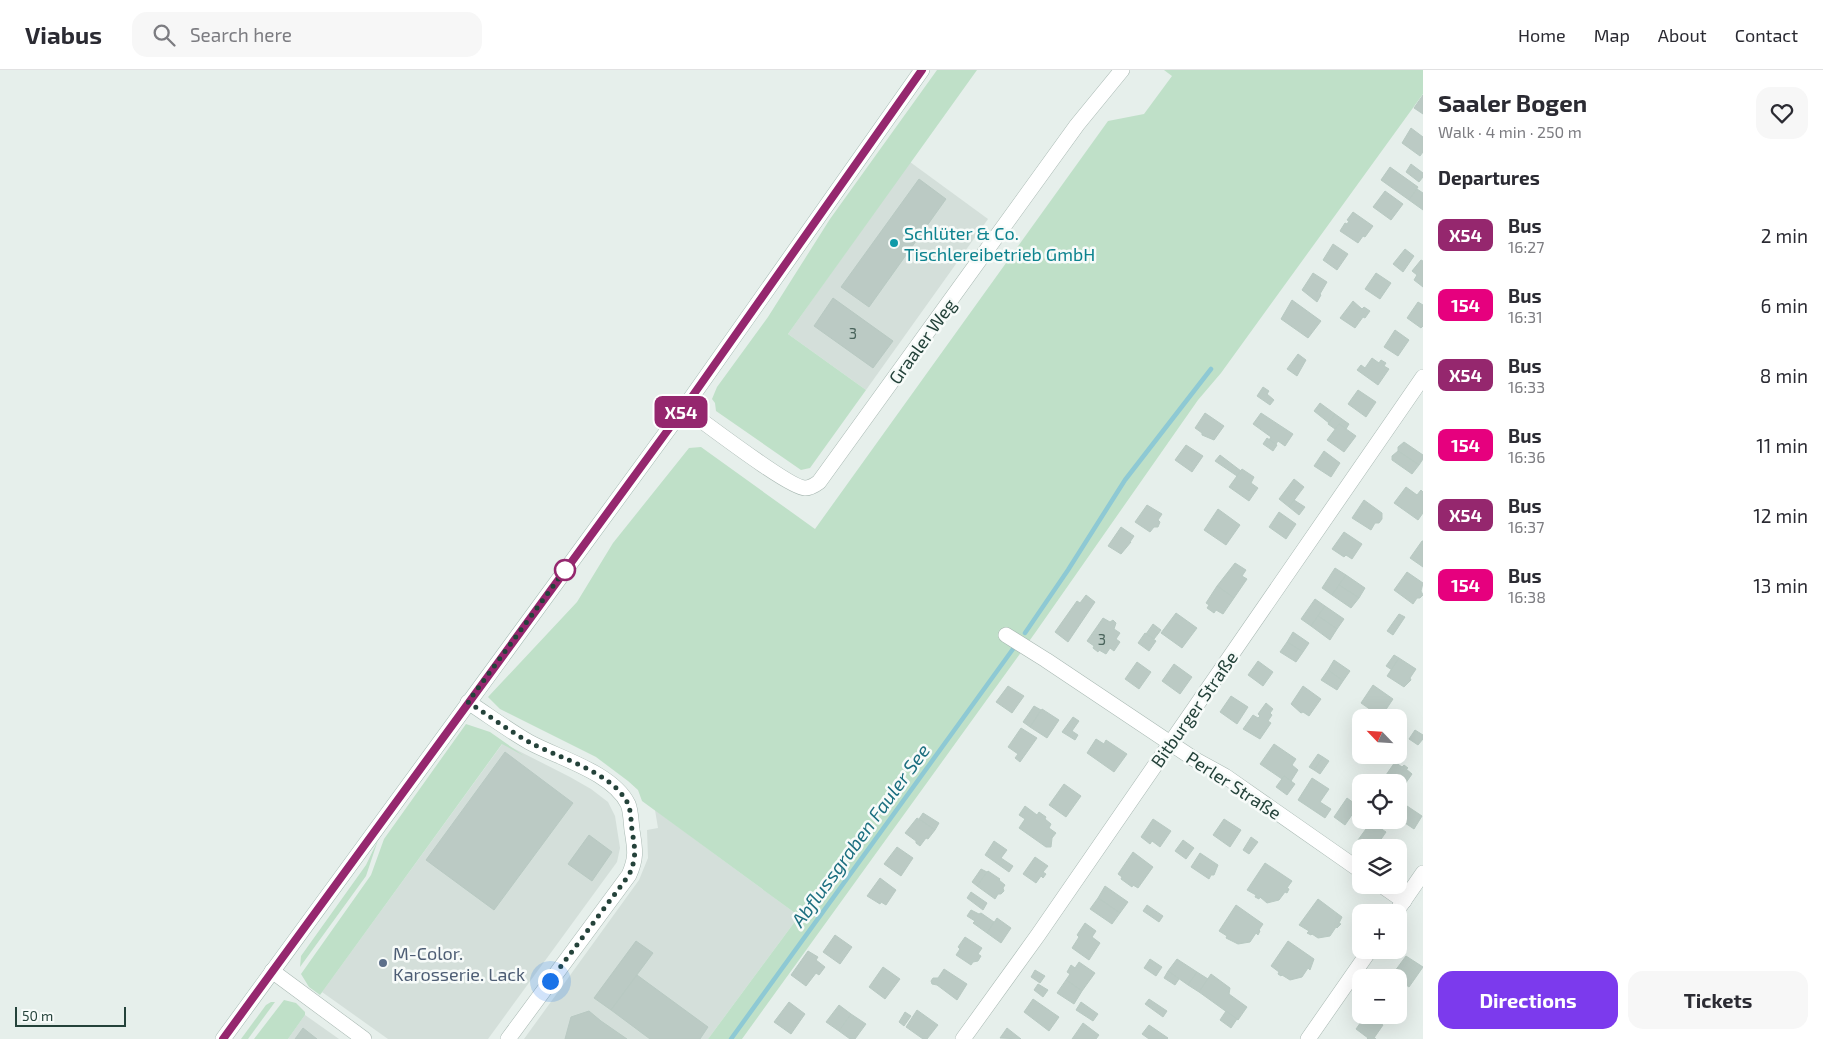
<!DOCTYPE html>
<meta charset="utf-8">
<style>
body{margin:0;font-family:"Exo 2",sans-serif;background:#f7f7f7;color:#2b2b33;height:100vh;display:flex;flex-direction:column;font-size:19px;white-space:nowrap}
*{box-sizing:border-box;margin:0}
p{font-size:16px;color:#7c7c81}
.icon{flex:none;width:28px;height:28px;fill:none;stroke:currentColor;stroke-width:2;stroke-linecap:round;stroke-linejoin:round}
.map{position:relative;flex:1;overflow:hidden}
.drawer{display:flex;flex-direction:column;background:#fff;width:400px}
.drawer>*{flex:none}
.badge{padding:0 10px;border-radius:8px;font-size:18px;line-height:32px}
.needle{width:32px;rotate:295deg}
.tools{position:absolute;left:1352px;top:639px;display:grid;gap:10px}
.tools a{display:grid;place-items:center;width:55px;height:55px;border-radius:10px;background:#fff;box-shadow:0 5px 20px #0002;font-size:25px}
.scale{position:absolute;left:15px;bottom:12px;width:111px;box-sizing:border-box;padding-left:5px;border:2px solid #24423a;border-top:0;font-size:14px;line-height:18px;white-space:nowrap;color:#24423a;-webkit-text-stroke:4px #f7fbf9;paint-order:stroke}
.you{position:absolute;width:25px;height:25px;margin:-12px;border:4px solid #fff;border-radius:50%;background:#1a73e8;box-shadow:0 0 0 8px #1a73e833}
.map>.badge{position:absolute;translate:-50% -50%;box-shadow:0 0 0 2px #fff}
h2{padding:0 15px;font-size:19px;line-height:45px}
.round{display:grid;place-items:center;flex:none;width:52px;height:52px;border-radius:15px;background:#f7f7f7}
.summary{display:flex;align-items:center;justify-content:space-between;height:85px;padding:0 15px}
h1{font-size:24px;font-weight:700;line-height:38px}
.action{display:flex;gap:10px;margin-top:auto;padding:10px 15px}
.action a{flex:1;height:58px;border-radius:15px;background:#7c3aed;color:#fff;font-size:20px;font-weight:700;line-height:58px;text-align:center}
.action a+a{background:#f7f7f7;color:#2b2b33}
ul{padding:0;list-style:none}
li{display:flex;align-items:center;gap:15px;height:70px;padding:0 15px}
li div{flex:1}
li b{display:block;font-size:19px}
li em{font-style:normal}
li .badge{min-width:55px;font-weight:700;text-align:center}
header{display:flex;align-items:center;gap:30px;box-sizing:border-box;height:70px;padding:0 25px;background:#fff;border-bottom:1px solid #e1e1e2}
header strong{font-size:24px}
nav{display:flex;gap:28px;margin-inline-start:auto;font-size:18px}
.search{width:350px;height:45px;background:#f7f7f7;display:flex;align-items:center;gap:12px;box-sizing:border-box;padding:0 18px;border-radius:15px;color:#7c7c81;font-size:19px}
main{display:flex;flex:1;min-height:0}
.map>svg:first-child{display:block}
</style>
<header>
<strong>Viabus</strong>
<div class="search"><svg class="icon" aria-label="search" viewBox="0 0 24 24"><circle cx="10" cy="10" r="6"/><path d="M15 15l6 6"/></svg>Search here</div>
<nav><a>Home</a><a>Map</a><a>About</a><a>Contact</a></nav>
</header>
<main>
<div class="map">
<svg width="1423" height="969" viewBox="0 0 1423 969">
<rect width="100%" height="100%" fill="#e6efeb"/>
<g fill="#d4dfda">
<polygon points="910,92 988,149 866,320 788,264"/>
<polygon points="503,673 570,707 591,719 608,732 615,746 620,778 617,792 488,969 388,969 322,922"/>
<polygon points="655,740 799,846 708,969 524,969 639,810 648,788 647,760 658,758"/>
<polygon points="305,945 339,969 288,969"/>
</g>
<g fill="#bfe0c8">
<polygon points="937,0 977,0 788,264 866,320 810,398 801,400 716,341 715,333 712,329 717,317 768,247 830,149"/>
<polygon points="1164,0 1423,0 1423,24 1221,303 1198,330 1035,563 742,969 708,969 799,846 642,731 638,720 628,711 596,687 500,639 488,627 577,532 613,473 689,378 701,377 815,459 1108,51 1144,44 1172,6"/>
<polygon points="466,654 490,662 524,686 502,674 320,925 309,917 301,904 371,805 384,769"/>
<polygon points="378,770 366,806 300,897 301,886 366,795"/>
<polygon points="284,930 296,933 305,942 305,945 288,969 254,969"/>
<polygon points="271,932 275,932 248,969 241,969 266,935"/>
</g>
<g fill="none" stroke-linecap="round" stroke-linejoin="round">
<g stroke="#8ec9d4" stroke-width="4.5">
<polyline points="1025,563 1068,500 1125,410 1211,299"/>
<polyline points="731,969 1013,579"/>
</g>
</g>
<g fill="#bbcac4" stroke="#b8c9c2">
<polygon points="1423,25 1423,44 1414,38"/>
<polygon points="1411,58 1423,67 1423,82 1420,86 1402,73"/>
<polygon points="1411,94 1423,103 1423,107 1419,112 1406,102"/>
<polygon points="1390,97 1418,117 1409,130 1381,110"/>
<polygon points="919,109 946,129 869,237 841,217"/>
<polygon points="1417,119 1423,123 1423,140 1409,130"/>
<polygon points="1385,121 1403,134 1391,150 1373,137"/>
<polygon points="1353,142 1373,156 1365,167 1363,166 1358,173 1340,161 1345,153 1347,154 1349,151 1347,150"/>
<polygon points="1333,174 1348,184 1337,200 1323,190"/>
<polygon points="1405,179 1414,186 1403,202 1393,194"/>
<polygon points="1421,190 1423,191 1423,217 1414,210 1417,205 1412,201"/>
<polygon points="1313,203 1327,212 1320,224 1321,225 1317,232 1302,220"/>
<polygon points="1376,203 1391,213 1380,229 1365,219"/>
<polygon points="833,228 893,271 873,298 814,256"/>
<polygon points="1292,230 1321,251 1308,268 1281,249"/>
<polygon points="1353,231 1362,239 1364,237 1370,241 1365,248 1363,247 1355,258 1340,248"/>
<polygon points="1418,232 1423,235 1423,256 1421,258 1407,248"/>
<polygon points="1395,260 1409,270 1398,286 1384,277"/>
<polygon points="1298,284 1306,290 1297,306 1287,299"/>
<polygon points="1372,288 1379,293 1381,290 1386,293 1384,296 1389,299 1378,315 1357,300 1361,295 1365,298"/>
<polygon points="1263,317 1269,321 1267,324 1274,330 1270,335 1257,326"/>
<polygon points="1358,320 1376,332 1366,347 1348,334"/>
<polygon points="1320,333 1335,344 1329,353 1314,341"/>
<polygon points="1205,343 1224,356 1214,370 1202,365 1202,363 1195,358"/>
<polygon points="1261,343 1293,364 1285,376 1278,371 1276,374 1269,370 1271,367 1253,354"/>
<polygon points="1335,344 1349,354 1346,359 1339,354 1335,359 1328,354"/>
<polygon points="1339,354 1356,366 1344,382 1327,370"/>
<polygon points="1267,368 1277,375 1273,381 1263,374"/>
<polygon points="1404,372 1423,385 1423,389 1419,395 1398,381 1398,377"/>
<polygon points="1186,375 1203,386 1192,402 1175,390"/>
<polygon points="1324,381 1340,393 1331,407 1314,396"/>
<polygon points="1398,381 1419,395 1412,404 1392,390 1392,386"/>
<polygon points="1220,385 1241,401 1237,406 1215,391"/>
<polygon points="1242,399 1254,407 1251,413 1258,418 1249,431 1229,417"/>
<polygon points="1294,409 1304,417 1289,437 1279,429"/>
<polygon points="1406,417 1417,425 1421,420 1423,422 1423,443 1418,450 1394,433"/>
<polygon points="1294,430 1305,437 1299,445 1289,437"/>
<polygon points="1364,430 1382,443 1382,449 1379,453 1375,453 1371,460 1352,448"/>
<polygon points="1147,435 1162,444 1158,450 1160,452 1158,457 1154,457 1150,462 1135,452"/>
<polygon points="1218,439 1240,455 1226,475 1204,460"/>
<polygon points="1279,442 1296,454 1286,469 1269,457"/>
<polygon points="1121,457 1134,466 1130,472 1131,472 1121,484 1108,476"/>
<polygon points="1344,462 1362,474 1352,489 1346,485 1344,487 1332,479"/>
<polygon points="1422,471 1423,471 1423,497 1410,488"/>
<polygon points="1235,493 1246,500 1242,506 1247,509 1234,528 1217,516"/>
<polygon points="1335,498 1346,505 1332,525 1322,518"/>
<polygon points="1407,502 1423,513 1421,521 1423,525 1420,528 1417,528 1413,534 1394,520"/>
<polygon points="1346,505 1365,518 1359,528 1339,515"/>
<polygon points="1339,515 1359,528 1351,538 1332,525"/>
<polygon points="1217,516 1234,528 1223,544 1216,540 1214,543 1207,538 1209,535 1206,533"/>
<polygon points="1086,525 1095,532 1068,572 1055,562 1077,531 1080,533"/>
<polygon points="1315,529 1325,536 1311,556 1301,549"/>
<polygon points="1325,536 1344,549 1337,559 1318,546"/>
<polygon points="1176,543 1197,558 1182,578 1161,563"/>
<polygon points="1399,544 1405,547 1393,565 1387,561"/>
<polygon points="1318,546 1337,559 1330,570 1311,556"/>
<polygon points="1103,548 1110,552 1113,550 1116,553 1114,559 1120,563 1116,569 1120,572 1114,581 1110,578 1106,584 1099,580 1098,582 1093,578 1094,576 1087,571"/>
<polygon points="1153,554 1161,560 1154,569 1146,564"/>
<polygon points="1293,562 1309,573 1303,582 1287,572"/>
<polygon points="1145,563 1156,571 1149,581 1138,573"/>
<polygon points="1287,572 1303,582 1296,592 1280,582"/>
<polygon points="1394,585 1399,588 1392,600 1386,596"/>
<polygon points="1399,588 1416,599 1410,608 1411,610 1404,617 1387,606"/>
<polygon points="1334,590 1350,601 1343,611 1328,600"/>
<polygon points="1258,591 1273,602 1263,616 1248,605"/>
<polygon points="1137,592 1151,602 1139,619 1125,609"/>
<polygon points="1174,594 1192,607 1180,624 1162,611"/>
<polygon points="1328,600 1343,611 1337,620 1321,610"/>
<polygon points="1373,615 1393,629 1381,647 1361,633"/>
<polygon points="1008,616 1024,626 1012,643 996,632"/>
<polygon points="1303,616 1321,629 1309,646 1303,642 1301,643 1291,634"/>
<polygon points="1231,626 1248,637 1237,654 1220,642"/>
<polygon points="1266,633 1273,639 1270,643 1272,645 1268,651 1271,653 1260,669 1243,659 1253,645 1258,648 1260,646 1258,644"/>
<polygon points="1034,636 1041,640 1030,657 1023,652"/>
<polygon points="1042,639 1059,650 1047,668 1030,657"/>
<polygon points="1073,647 1079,651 1072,661 1078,665 1075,670 1062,662"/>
<polygon points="1021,658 1037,668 1020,692 1015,688 1018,684 1008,677"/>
<polygon points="1415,660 1423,665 1423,669 1418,675 1409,669"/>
<polygon points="1096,669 1104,674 1106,670 1127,684 1114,702 1087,683"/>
<polygon points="1274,674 1296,689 1292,695 1298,700 1291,711 1284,706 1282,709 1260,694"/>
<polygon points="505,682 573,733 494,840 426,790"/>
<polygon points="1318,684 1323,687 1314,700 1309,697"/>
<polygon points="1323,687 1329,691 1320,704 1314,700"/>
<polygon points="1395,692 1402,697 1404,695 1408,698 1406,699 1412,704 1403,717 1399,712 1396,712 1386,705"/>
<polygon points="1284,706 1295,714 1287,725 1276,717"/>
<polygon points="1312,708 1329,719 1320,732 1331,739 1325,748 1298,730"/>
<polygon points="1064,714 1081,726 1066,747 1049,735"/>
<polygon points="1347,728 1358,736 1345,755 1334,747"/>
<polygon points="1404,734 1422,746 1414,759 1399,749 1399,741"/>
<polygon points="1025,736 1037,745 1039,742 1046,747 1045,749 1051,754 1049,758 1056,763 1052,768 1051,777 1046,777 1019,758 1025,749 1019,745"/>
<polygon points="923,743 939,753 935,760 919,749"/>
<polygon points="917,748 935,760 928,769 926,768 920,776 916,773 916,771 905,763"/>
<polygon points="1153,749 1171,761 1160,777 1152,771 1150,774 1141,767"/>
<polygon points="1224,749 1241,760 1230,777 1213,765"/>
<polygon points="1371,752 1386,762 1375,778 1369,778 1358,770"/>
<polygon points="589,765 612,782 592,811 568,794"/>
<polygon points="1251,767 1258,772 1249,784 1243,780"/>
<polygon points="1183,770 1194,778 1186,789 1175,781"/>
<polygon points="994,771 1007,780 1001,788 1013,796 1009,802 985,785"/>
<polygon points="897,777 913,788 901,806 884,794"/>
<polygon points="1133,782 1153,797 1138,818 1133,815 1132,817 1121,809 1122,807 1118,804"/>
<polygon points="1200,783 1218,795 1214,805 1211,805 1209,809 1191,797"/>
<polygon points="1035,787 1048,796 1043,802 1046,804 1043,808 1041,806 1036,813 1023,804"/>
<polygon points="1265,793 1292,811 1287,818 1289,819 1287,823 1285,822 1279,830 1267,833 1260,827 1259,829 1255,827 1256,825 1247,820"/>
<polygon points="981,799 987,802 977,816 972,812"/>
<polygon points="988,801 1000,809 999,810 1005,815 1003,818 1004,821 1001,824 998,824 995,829 977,816"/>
<polygon points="880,808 896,820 886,835 881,832 880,834 867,826"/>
<polygon points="1105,816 1128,832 1120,843 1098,828"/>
<polygon points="971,822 987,833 983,840 967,828"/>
<polygon points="1098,828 1120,843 1112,854 1090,839"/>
<polygon points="1318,829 1342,847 1339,853 1341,854 1337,858 1336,857 1330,866 1318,868 1312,864 1311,865 1307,863 1309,861 1299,855"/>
<polygon points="1147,835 1163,846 1159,852 1143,841"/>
<polygon points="1236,835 1263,854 1259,860 1260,861 1258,865 1256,863 1250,872 1238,874 1226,868 1227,866 1219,861"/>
<polygon points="971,840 979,844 981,843 994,852 987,863 973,853 975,851 967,846"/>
<polygon points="997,848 1011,858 1001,873 987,863"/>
<polygon points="1085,853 1096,861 1092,867 1100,873 1089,890 1072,878 1079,867 1077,865"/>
<polygon points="835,865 852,877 840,894 823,882"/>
<polygon points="965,867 982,878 978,884 981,886 978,891 973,892 971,895 956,885 960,879 958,877"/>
<polygon points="636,871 653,883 611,940 594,928"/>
<polygon points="1288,871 1314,889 1310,900 1308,898 1302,907 1290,910 1282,905 1281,906 1278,904 1279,902 1271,896"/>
<polygon points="808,881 818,887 816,890 825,897 819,905 816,903 806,916 791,905"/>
<polygon points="1406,886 1423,897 1409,917 1399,910 1399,908 1392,905"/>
<polygon points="1150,889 1162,897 1156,906 1144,898"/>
<polygon points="1177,889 1197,902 1188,915 1168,901"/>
<polygon points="1079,892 1095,903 1082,921 1066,910 1070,904 1067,902 1071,895 1075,898"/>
<polygon points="883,897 900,909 885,929 869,917"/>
<polygon points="944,899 967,914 957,930 937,915 932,914 931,911 933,908 938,908"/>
<polygon points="1035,900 1045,906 1040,913 1031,907"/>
<polygon points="1168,901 1179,909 1175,915 1164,908"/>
<polygon points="1197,902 1208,909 1199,922 1188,915"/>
<polygon points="1211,904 1230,918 1229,924 1247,937 1238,950 1199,922"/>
<polygon points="637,905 708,957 700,969 650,969 611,940"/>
<polygon points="1066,910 1082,921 1074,934 1057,923"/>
<polygon points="1038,914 1048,920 1043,927 1034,920"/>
<polygon points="1033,929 1059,947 1049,961 1024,942"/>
<polygon points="1149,929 1167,941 1163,947 1145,934"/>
<polygon points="789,932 805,944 791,964 774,952"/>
<polygon points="1081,932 1098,944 1093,951 1076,940"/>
<polygon points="839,935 851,944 839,961 826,952"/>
<polygon points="917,940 938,955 927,969 923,969 906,957"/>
<polygon points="589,941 601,951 627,969 565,969 571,947"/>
<polygon points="1226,941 1237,949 1231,958 1220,950"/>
<polygon points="905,942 911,946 904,956 899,952"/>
<polygon points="851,944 866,954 855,969 850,969 839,961"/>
<polygon points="1366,945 1383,955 1374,968 1376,969 1367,969 1368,968 1356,959"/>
<polygon points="1083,953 1099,965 1096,969 1072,969"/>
<polygon points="1149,955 1168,968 1167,969 1149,969 1142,964"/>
<polygon points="303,958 317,969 295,969"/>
<polygon points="1007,958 1021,969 1000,968"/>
</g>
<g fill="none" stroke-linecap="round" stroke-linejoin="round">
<defs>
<g id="minor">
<path d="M684 338C703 351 789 418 805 418 811 418 815 415 819 412L1077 55 1122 0"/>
<polyline points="1006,565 1046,590 1194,689 1225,706 1361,801"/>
<path d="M468 632C488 645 508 660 529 672 558 688 612 702 628 734 631 741 631 752 632 760 635 779 637 787 629 805L508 969"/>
<polyline points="1381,815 1404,831"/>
<polyline points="1396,842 1423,803"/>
<polyline points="272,901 364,969"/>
<polyline points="963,969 1038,865 1423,307"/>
<polyline points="1308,969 1370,880"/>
</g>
<polyline id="secondary" points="223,969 684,338 922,0"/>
</defs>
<use href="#minor" stroke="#a8b8b2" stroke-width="16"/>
<use href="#secondary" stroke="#a4bbb3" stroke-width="16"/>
<use href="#minor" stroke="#fff" stroke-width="15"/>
<use href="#secondary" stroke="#fff" stroke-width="15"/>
</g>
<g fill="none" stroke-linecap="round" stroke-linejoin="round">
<defs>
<polyline id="line" points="223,969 684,338 922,0"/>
</defs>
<use href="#line" stroke="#fff" stroke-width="11"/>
<use href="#line" stroke="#95276e" stroke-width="8"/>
<path stroke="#24423a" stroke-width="5" stroke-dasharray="0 9" d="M550 911 629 805C637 787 635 779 632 760 631 752 631 741 628 734 613 702 558 688 529 672 508 660 488 645 468 632L565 500"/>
</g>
<circle fill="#0f9aa8" stroke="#f7fbf9" stroke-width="2" cx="894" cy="173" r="5"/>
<circle fill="#fff" stroke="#95276e" stroke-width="2.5" cx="565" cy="500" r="10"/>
<circle fill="#5c6f8a" stroke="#f7fbf9" stroke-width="2" cx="383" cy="893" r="5"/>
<g text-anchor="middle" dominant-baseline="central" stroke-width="5" stroke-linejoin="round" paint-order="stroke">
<g font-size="15" fill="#4a645c">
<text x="853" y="263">3</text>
<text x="1102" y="569">3</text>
</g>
<g font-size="18" fill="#0d838f" stroke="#f7fbf9" text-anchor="start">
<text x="904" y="163">Schlüter &amp; Co.<tspan x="904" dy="21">Tischlereibetrieb GmbH</tspan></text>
</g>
<g font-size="18" fill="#24423a" stroke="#f7fbf9">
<text transform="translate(922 271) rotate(-54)">Graaler Weg</text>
<text transform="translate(1194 639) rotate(-55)">Bitburger Straße</text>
<text transform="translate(1234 715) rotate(33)">Perler Straße</text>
</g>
<g font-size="18" fill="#4e5e75" stroke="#f7fbf9" text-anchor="start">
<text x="393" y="883">M-Color.<tspan x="393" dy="21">Karosserie. Lack</tspan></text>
</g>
<g font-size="19" font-style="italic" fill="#1c6f80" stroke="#f7fbf9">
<text transform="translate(860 765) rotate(-54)">Abflussgraben Fauler See</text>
</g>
</g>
</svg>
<div class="tools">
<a><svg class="needle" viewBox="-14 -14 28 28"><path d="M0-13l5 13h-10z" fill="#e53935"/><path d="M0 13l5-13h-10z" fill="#7c7c81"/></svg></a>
<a><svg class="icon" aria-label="locate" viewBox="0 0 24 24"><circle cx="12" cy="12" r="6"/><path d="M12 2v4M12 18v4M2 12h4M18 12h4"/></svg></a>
<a><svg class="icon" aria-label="layers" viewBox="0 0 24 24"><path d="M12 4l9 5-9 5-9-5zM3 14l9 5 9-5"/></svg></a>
<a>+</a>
<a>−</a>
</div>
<div class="scale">50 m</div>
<div class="you" style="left:550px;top:911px"></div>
<b class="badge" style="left:681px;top:342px;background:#95276e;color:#fff">X54</b>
</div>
<section class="drawer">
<div class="summary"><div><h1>Saaler Bogen</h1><p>Walk · 4 min · 250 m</p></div><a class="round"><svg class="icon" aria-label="heart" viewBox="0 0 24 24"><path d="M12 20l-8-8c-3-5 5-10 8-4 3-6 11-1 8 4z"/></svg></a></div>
<h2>Departures</h2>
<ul>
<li><span class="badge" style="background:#95276e;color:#fff">X54</span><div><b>Bus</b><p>16:27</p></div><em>2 min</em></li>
<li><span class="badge" style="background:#e6007e;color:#fff">154</span><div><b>Bus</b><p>16:31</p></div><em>6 min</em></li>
<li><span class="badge" style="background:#95276e;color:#fff">X54</span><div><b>Bus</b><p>16:33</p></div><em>8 min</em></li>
<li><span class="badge" style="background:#e6007e;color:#fff">154</span><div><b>Bus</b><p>16:36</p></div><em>11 min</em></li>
<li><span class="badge" style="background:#95276e;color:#fff">X54</span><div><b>Bus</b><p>16:37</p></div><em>12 min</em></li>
<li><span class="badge" style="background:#e6007e;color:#fff">154</span><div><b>Bus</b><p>16:38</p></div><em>13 min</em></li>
</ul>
<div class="action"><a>Directions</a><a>Tickets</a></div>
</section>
</main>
